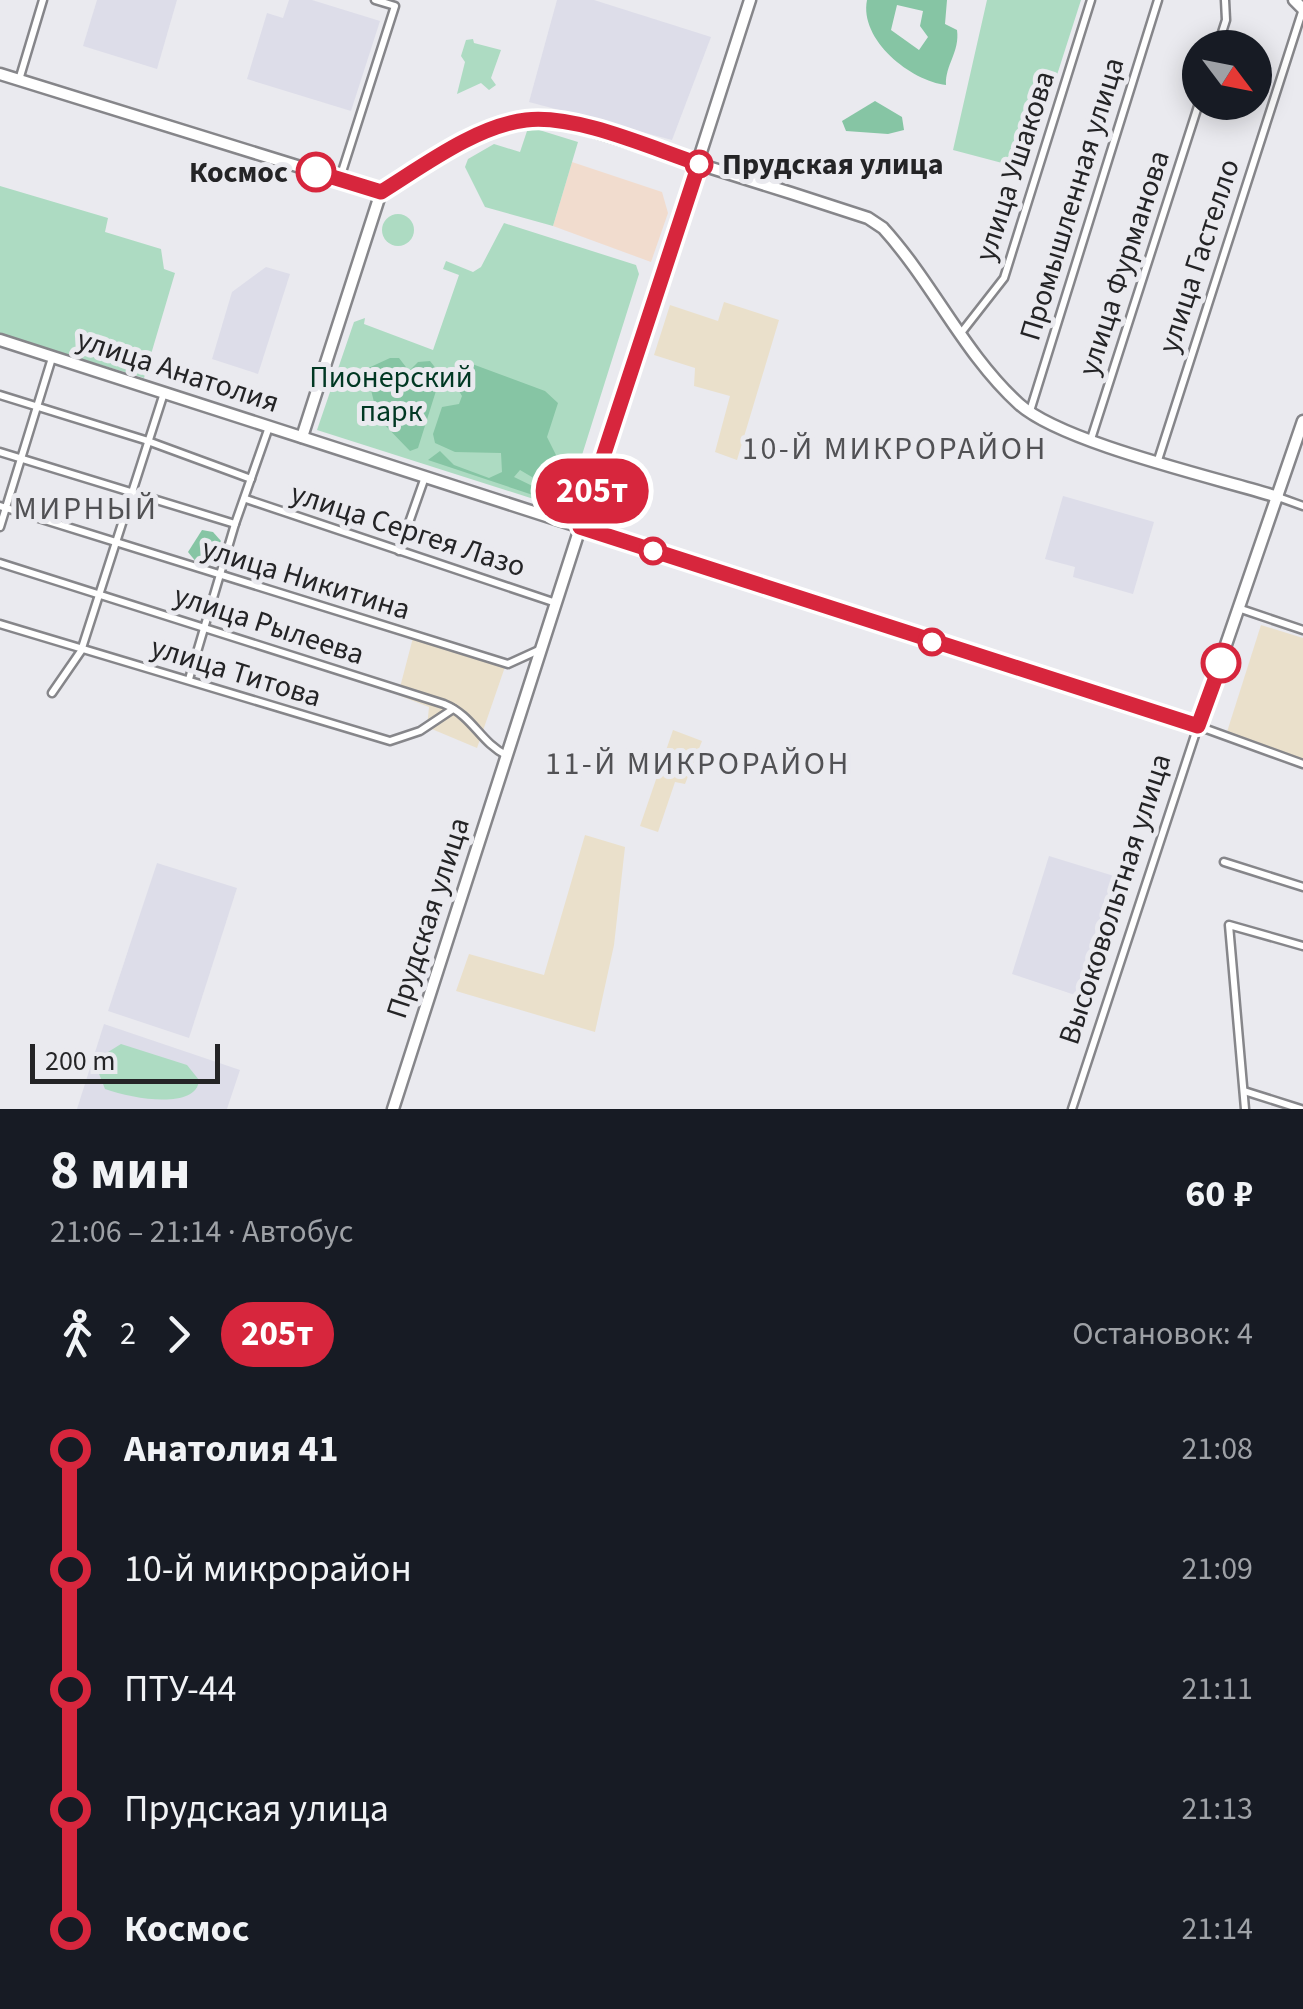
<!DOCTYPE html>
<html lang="ru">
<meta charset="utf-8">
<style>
body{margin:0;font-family:"Source Sans 3",sans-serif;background:#242831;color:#f1f3f6;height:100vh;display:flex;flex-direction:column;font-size:38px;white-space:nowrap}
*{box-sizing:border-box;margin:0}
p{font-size:32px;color:#9ea1a6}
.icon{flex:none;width:55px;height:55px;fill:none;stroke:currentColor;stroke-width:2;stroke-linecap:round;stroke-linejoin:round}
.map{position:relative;height:1109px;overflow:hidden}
.panel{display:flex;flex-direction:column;background:#171b24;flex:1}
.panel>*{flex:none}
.badge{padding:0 20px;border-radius:32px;font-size:35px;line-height:65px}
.needle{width:65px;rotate:122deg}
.buttons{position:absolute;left:1182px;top:30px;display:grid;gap:20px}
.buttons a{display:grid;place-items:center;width:90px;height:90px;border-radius:50%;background:#171b24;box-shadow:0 5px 25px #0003;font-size:50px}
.scale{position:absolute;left:30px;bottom:25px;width:190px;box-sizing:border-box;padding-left:10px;border:5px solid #242426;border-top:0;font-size:28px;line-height:35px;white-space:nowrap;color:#242426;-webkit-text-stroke:8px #eaeaef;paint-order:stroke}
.map>.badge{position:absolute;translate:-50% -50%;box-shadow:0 0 0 5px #fff}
.legs{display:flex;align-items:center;gap:15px;height:110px;padding:0 50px;font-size:32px}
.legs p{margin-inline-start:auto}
.head{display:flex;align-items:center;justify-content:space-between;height:170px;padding:0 50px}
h1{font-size:55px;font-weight:700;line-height:75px}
ul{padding:0 50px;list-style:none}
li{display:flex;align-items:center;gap:35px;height:120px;font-size:38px}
li i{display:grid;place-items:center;width:15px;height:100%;margin:0 12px;background:currentColor}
li i::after{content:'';width:25px;height:25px;margin:-12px;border:8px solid;border-radius:50%;background:#171b24}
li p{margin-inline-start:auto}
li:first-child i{background:linear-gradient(#0000 50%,currentColor 0)}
li:last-child i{background:linear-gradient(currentColor 50%,#0000 0)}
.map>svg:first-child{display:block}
</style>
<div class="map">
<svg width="1303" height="1109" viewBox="0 0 1303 1109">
<rect width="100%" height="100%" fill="#eaeaef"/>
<g fill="#dddde9">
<polygon points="97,0 177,0 157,69 83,46"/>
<polygon points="289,0 312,0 380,21 351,111 247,79 267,13 283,18"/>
<polygon points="557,0 594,0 711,37 672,140 529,102"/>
<polygon points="266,267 290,274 258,374 212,359 232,292"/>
<polygon points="1063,496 1154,522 1133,594 1073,577 1075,567 1045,559"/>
<polygon points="1049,856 1114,876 1075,995 1012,974"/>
<polygon points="157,863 237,888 189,1038 108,1011"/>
<polygon points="104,1024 240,1070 227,1109 77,1109"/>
</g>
<g fill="#eae0cb">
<polygon points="724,302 779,320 737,460 715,452 730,396 694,386 695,368 654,355 670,305 718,321"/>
<polygon points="1261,625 1303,638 1303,759 1226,735"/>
<polygon points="415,630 507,661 477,748 427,727 429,707 398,695"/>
<polygon points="673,730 702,741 685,784 675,782 658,832 640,826"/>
<polygon points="585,835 625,847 614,945 595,1032 456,991 469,954 544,975"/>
</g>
<polygon fill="#f1dcce" points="572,162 662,192 668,213 651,262 553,226"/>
<g fill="#addbc2">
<polygon points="987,0 1081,0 1033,150 1021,147 1006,164 953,150"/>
<polygon points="473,39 474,43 501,50 491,78 496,85 489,90 481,83 457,94 465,62 461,56 466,40"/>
<polygon points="536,129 578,142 553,226 485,207 465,167 468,159 494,144 520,152 527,131"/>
<polygon points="0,186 108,218 105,232 161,249 164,269 175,273 144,378 0,334"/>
<circle cx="398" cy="230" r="16"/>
<polygon points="504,223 636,265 639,274 565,509 317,430 354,322 365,318 364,324 433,350 459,275 443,269 446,261 473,272 481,267"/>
<path d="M121 1044 187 1065 199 1080C197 1109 136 1100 105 1089L96 1066 100 1057Z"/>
</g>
<g fill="#86c5a4" fill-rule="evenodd">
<path d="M867 0H947L945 24 957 30C960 52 945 65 946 85 911 81 859 40 867 0ZM897 5 923 11 920 26 928 37 919 50 891 30Z"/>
<polygon points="875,101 902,117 904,130 888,134 846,131 842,121"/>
<polygon points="390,358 399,358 409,371 418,362 430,361 441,375 418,448 410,451 378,418 371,390 360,384 364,370"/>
<polygon points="464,361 545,391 558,403 547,437 556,455 548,477 537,480 520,470 514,477 551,495 551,501 428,460 440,451 454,465 489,478 502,472 501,453 455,452 435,443 433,434 442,407 459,404 462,396 453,381"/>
<polygon points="202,530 213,532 221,541 207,562 197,563 188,552"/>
</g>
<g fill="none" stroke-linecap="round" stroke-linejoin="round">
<defs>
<g id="street">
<polyline points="1217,48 1226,20 1225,0"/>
<polyline points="19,80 43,0"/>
<polyline points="340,178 395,6 375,0"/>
<polyline points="961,333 1004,278 1091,0"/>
<polyline points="0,395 145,440 251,479"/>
<polyline points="1030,411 1158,0"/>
<polyline points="1091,439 1200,100"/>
<polyline points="0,452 235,524 269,427"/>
<polyline points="1158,460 1303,9"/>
<polyline points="1278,497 1303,506"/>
<polyline points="246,499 556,603"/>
<polyline points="0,506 508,664 541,649"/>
<polyline points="0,527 52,358"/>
<polyline points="399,551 425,477"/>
<path d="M0 563 444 704C473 716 480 742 506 755"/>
<polyline points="1241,609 1303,630"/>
<polyline points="0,624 390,741 420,731 453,709"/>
<polyline points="189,679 235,524"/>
<polyline points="52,693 81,651 164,393"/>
<polyline points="1224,862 1303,887"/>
<polyline points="1244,1091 1301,1109"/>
<polyline points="1072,1109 1198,726 1303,764"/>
<polyline points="1245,1109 1229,925 1303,946"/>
</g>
<g id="secondary">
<polyline points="1294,0 1303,9"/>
<path d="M0 74 381 192C434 159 502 107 568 123L791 193 868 218 883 228C933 283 964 354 1019 404 1062 443 1217 478 1278 497"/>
<polyline points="0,340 1198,726 1303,421"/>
<polyline points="302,437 381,192"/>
<polyline points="393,1109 750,0"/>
</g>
</defs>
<use href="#street" stroke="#86868a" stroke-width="11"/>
<use href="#secondary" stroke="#86868a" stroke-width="15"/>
<use href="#street" stroke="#fff" stroke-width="6"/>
<use href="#secondary" stroke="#fff" stroke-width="10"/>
</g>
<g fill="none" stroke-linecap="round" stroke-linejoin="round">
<defs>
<path id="line-1" d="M316 172 381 192C423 166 476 126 526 120 576 114 651 148 699 164L580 527 1198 726 1221 663"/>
</defs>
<use href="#line-1" stroke="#fff" stroke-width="22"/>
<use href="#line-1" stroke="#d7263d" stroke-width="15"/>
</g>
<g fill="#fff" stroke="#d7263d" stroke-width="5">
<circle cx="699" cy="164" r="12"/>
<circle cx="316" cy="172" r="18"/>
<circle cx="653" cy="551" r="12"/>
<circle cx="932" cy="642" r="12"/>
<circle cx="1221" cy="663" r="18"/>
</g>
<g text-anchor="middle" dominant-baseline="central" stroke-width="10" stroke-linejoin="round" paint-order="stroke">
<g font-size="30" font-weight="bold" fill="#242426" stroke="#eaeaef" text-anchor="start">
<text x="722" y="164">Прудская улица</text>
<text x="288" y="172" text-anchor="end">Космос</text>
</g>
<g font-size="30" fill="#242426" stroke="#eaeaef">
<text transform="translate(1015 166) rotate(-72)">улица Ушакова</text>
<text transform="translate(1072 199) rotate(-73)">Промышленная улица</text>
<text transform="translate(1199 256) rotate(-72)">улица Гастелло</text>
<text transform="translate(1124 263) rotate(-72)">улица Фурманова</text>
<text transform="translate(178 371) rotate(18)">улица Анатолия</text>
<text transform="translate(408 530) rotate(18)">улица Сергея Лазо</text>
<text transform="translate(306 579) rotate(17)">улица Никитина</text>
<text transform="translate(269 625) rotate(18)">улица Рылеева</text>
<text transform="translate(236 672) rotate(17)">улица Титова</text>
<text transform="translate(1115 899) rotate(-72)">Высоковольтная улица</text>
<text transform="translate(428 918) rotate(-72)">Прудская улица</text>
</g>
<g font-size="30" fill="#013823" stroke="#eaeaef">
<text x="391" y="377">Пионерский<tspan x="391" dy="34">парк</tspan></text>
</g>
<g font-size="32" letter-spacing="2.5" fill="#515154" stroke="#eaeaef">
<text x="895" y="449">10-Й МИКРОРАЙОН</text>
<text x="86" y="509">МИРНЫЙ</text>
<text x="698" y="764">11-Й МИКРОРАЙОН</text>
</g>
</g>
</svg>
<div class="buttons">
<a><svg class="needle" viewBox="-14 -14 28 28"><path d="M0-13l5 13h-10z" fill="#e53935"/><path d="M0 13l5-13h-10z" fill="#9ea1a6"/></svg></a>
</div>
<div class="scale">200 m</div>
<b class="badge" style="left:592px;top:491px;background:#d7263d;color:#fff">205т</b>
</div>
<section class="panel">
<div class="head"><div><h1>8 мин</h1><p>21:06 – 21:14 · Автобус</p></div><b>60 ₽</b></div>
<div class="legs"><svg class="icon" aria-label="walk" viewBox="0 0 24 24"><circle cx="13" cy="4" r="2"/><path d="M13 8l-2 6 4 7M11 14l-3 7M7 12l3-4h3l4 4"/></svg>2<svg class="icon" aria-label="forward" viewBox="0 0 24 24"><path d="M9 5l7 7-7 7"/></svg><b class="badge" style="background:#d7263d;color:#fff">205т</b><p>Остановок: 4</p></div>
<ul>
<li><i style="color:#d7263d"></i><b>Анатолия 41</b><p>21:08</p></li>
<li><i style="color:#d7263d"></i><span>10-й микрорайон</span><p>21:09</p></li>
<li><i style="color:#d7263d"></i><span>ПТУ-44</span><p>21:11</p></li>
<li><i style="color:#d7263d"></i><span>Прудская улица</span><p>21:13</p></li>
<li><i style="color:#d7263d"></i><b>Космос</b><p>21:14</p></li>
</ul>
</section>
